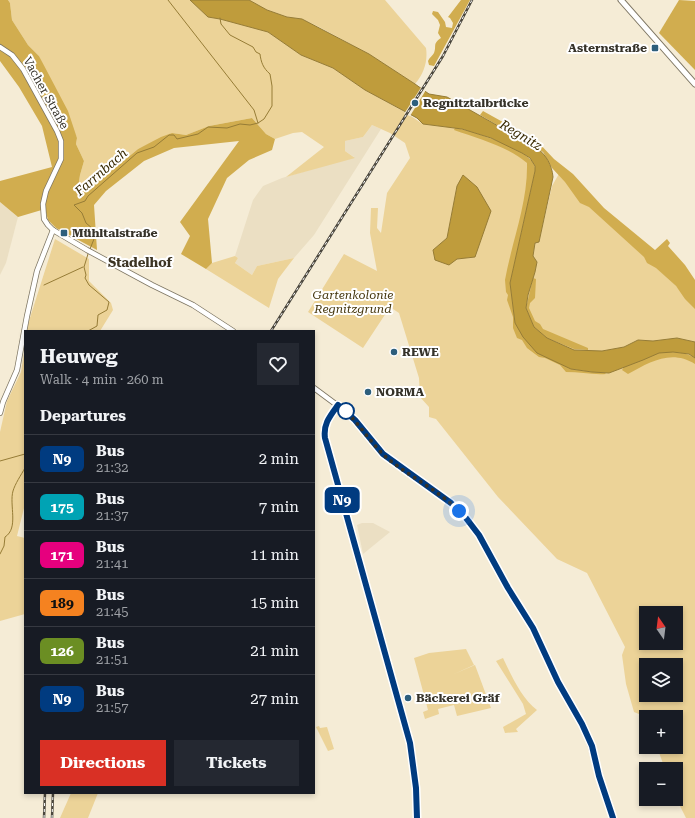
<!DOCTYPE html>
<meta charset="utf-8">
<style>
body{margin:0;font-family:"Roboto Serif",serif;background:#242831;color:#f1f3f6;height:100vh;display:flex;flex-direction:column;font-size:15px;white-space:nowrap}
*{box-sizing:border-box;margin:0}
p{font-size:13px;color:#9ea1a6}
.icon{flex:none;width:22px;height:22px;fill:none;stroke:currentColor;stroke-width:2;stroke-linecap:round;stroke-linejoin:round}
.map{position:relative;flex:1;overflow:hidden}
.panel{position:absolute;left:24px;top:330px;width:291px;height:464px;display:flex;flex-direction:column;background:#171b24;border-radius:0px;box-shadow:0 2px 6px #0003}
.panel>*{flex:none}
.badge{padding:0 8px;border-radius:6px;font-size:14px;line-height:26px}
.needle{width:26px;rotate:346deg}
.buttons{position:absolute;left:639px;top:606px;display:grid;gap:8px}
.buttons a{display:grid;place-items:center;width:44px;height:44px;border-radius:0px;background:#171b24;box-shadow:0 2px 6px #0003;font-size:20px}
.you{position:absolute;width:20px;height:20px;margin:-10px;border:3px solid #fff;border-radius:50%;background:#1a73e8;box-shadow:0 0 0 6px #1a73e833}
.map>.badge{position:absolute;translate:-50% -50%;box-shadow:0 0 0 2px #fff}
h2{padding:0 16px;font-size:15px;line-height:36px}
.round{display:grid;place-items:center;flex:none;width:42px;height:42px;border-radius:0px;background:#242831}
.overview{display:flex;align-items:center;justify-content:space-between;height:68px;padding:0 16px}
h1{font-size:19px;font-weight:700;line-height:30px}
.button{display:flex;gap:8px;margin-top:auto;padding:8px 16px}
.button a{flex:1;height:46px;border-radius:0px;background:#d93025;color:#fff;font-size:16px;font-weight:700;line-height:46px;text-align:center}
.button a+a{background:#242831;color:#f1f3f6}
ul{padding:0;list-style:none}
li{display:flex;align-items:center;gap:12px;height:48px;padding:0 16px;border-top:1px solid #363941}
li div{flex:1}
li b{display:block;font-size:15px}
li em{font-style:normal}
li .badge{min-width:44px;font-weight:700;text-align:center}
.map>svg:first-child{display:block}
</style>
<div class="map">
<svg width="695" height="818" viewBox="0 0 695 818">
<rect width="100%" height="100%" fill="#f5ecd6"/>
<g fill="#ebdfc3">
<polygon points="372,125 381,129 314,235 294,258 257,266 252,275 235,263 238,258 235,256 253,200 263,186 282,178 354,157 345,151 345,141 363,137"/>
<polygon points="0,202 18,217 6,263 0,275"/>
<polygon points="362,523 373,523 390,532 363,554 357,525"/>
</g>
<g fill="#ecd398" fill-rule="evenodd">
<path d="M8 0H190L208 17 220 19 268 32 301 55 333 68 365 90 403 111 423 124 462 129 491 138 522 153 535 166V171L521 232 515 323 571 369 592 372 643 361 673 352 689 354 695 358V818H686L676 798V769H665L657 747H676V717H646L634 712 626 684 622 655 625 647 587 573 557 559 498 497 436 419 429 417V407L420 397 419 378 399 313 390 307 363 348 308 312 344 254 377 271 370 233 371 208H378L377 228 381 233 387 193 410 158 405 143 390 133 372 125 363 137 345 141V151L355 158 286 177 324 147 302 132 293 133 275 139 266 134 252 118 209 126 186 135 172 133 138 149 86 192 78 188 80 175 84 161 76 144 77 138 39 56 28 45 12 20 10 3ZM457 186 475 257 457 259 433 250 447 238ZM646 613H676V643H646ZM646 665H676V695H646Z"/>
<path d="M249 0H385L426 48C428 61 424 74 415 84L369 54 319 27 302 19 288 17 267 10Z"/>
<polygon points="560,172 610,225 675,285 695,307 695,342 677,338 653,341 638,340 624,347 602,351 574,350 547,338 534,327 526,308 528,295 535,272 537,262 533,256 535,243 539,242 552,186"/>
<polygon points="55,239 89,259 89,281 111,303 113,310 100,331 27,331 28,324"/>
<polygon points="235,256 238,258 235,263 252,275 257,266 294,258 278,279 269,308 206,269 212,263"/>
<polygon points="25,347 25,504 17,536 25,538 25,614 0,621 0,432 7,401 21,372"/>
<polygon points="466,649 474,665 454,674 475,665 491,708 457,716 454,705 438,709 439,714 425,719 423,712 428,710 414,658 429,653"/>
<path d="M503 658C511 675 522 699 537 710L516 729 518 732 505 733 503 727 526 714 523 704 496 661Z"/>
<polygon points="319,726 320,728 327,727 334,749 328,751 316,727"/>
<polygon points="71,793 98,793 88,818 60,818"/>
</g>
<g fill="#d1ad4f">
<polygon points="0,0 8,0 10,3 12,20 28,45 39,56 68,111 77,138 76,144 84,161 80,175 78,188 86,192 138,149 161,137 172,133 186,135 209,126 252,118 266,134 275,139 272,150 249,160 227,178 208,219 212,263 206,269 181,254 190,236 180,222 239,141 174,148 144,161 106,191 94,205 97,250 56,228 48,220 45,209 18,217 0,202 0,181 52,167 42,126 19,87 0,61"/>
<path d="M461 0H470L434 66 429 65 428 61C429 58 433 55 434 53 437 46 432 44 441 38L438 33 440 25 438 20 432 14 433 11 438 12 445 22 446 27 452 28 453 23 450 18 448 17Z"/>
<polygon points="679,0 695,1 695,70 659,33"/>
<polygon points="483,111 537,141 554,159 573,174 604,208 655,250 667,239 670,243 668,246 685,265 695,280 695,309 685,299 676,286 656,268 647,263 644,257 589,207 580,203 565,182 552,168 543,152 480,115"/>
<path d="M455 128C471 130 521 148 531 160 534 164 535 166 535 171L510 283 515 323 571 369 592 372 605 373 606 374C593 375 580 372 566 372L560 365 545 358 539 357 527 348 522 340 517 338 513 328V317L507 300 508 295 506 292 505 280C512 241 528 203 527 163 507 146 479 139 454 130Z"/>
<polygon points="533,278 536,279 535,298 530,303 529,308 535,321 540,324 543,329 588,348 588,350 574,349 547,338 534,327 526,308"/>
<path d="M659 352C672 352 684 351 695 358V364C671 349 650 362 628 374L622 370 624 367Z"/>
</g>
<g fill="#bf9c3c" stroke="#967c36">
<path d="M190 0H249L267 10 287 17 302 19 369 54 415 84 429 94 447 97 537 148C546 155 552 165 553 177L539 242 535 243 533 256 537 262 535 272 528 295 526 308 534 327 547 338 574 350 602 351 624 347 638 340 653 341 677 338 695 342V358L689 354 673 352 659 353 643 360 609 373 592 372 571 369 537 353 523 337 515 323 510 283 535 171V166L530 158 522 153 491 138 462 129 423 124 417 118 365 90 333 68 301 55 268 32 220 19 208 17Z"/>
<polygon points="463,175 477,187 491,211 475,257 457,259 449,265 435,260 433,250 447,238 457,186"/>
</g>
<polygon fill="#f5ecd6" points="422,86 426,90 410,116 404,114"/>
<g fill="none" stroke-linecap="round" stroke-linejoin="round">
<g stroke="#967c36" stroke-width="1">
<polyline points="168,0 254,110 258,123"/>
<path d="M90 249 94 239 93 229 86 223 82 213 74 205 85 201 88 196 137 153 154 147 169 135H174L177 139 198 134 208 127 227 128 240 124 250 125 258 123 264 119 272 106V86L270 74C263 68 261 62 260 54L256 52 253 47 230 35 221 24 220 18"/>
<polyline points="88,254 84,267 86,275 85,278 89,285 109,302 107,310 98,315 97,326 88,331"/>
<polyline points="44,285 83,267"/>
<polyline points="0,461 25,454"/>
<path d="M0 554 4 546 5 537C19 528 9 505 13 491 15 484 21 475 25 468"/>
</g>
<defs>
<g id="tertiary">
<polyline points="0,47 12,55 23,69 57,131 61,141 61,159 46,191 43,204 44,219 48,225 53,230 87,250 152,285 193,305 233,331"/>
<polyline points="314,388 349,414 388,458 451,503 466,518 479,535 508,588 533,628 558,682 582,724 591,747 599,776 613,818"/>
<path d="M338 405C330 416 323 425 325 438L410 743 416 788 417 818"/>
<polyline points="0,413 3,402 17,370 27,316 37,271 53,230"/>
</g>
<polyline id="secondary" points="621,0 695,84"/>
</defs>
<use href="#tertiary" stroke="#7e7663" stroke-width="6"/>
<use href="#secondary" stroke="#7e7663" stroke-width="7"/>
<use href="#tertiary" stroke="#fff" stroke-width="4.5"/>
<use href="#secondary" stroke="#fff" stroke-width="5"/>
<defs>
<g id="rail">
<polyline points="271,331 443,56 472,0"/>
<polyline points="44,818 45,793"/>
<polyline points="52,818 53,793"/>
</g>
</defs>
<use href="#rail" stroke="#4a463c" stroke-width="2.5"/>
<use href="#rail" stroke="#fff" stroke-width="1" stroke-dasharray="3" stroke-linecap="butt"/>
</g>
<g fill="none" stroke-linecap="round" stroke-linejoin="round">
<defs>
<path id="line" d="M417 818 416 788 410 743 325 438C323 424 330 416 338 405L355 420 383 454 451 503 466 518 479 535 508 588 533 628 558 682 582 724 592 746 599 776 613 818"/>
</defs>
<use href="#line" stroke="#fff" stroke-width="9"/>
<use href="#line" stroke="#003b80" stroke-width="6"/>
<path stroke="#353229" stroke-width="4" stroke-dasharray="0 7.2" d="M346 411 344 410C360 424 371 444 387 458 410 477 438 490 459 511"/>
</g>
<g fill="#2d5e7c" stroke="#fff" stroke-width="1.5">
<rect x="651" y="44" width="8" height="8" rx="2"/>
<circle cx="415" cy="103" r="4"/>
<rect x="60" y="229" width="8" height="8" rx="2"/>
<circle cx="394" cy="352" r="4"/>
<circle cx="368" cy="392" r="4"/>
<circle cx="408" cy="698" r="4"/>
</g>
<circle fill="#fff" stroke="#003b80" stroke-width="2" cx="346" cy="411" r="8"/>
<g text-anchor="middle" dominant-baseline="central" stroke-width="4" stroke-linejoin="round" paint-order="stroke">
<g font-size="12" font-weight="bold" fill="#353229" stroke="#fff" text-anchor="start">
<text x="647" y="48" text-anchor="end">Asternstraße</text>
<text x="423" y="103">Regnitztalbrücke</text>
<text x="72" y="233">Mühltalstraße</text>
<text x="402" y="352">REWE</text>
<text x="376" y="392">NORMA</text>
<text x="416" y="698">Bäckerei Gräf</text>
</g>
<g font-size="12" fill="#353229" stroke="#fff">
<text transform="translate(46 93) rotate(61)">Vacher Straße</text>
</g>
<g font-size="12" font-style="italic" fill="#45360d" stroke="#fff">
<text x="353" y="295">Gartenkolonie<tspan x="353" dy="14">Regnitzgrund</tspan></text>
</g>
<g font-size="13" font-style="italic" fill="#382900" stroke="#fff">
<text transform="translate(521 135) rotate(31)">Regnitz</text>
<text transform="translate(101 172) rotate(-41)">Farrnbach</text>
</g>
<g font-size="13" font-weight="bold" fill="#3c3423" stroke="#fff">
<text x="140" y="262">Stadelhof</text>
</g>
</g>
</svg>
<div class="buttons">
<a><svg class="needle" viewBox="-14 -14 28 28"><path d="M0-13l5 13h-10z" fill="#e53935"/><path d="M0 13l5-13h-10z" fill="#9ea1a6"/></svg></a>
<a><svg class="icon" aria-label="layers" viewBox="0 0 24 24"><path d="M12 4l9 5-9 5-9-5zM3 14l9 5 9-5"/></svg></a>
<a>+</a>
<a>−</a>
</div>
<div class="you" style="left:459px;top:511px"></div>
<b class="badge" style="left:342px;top:500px;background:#003b80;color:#fff">N9</b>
<section class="panel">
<div class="overview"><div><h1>Heuweg</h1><p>Walk · 4 min · 260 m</p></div><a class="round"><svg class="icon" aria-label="heart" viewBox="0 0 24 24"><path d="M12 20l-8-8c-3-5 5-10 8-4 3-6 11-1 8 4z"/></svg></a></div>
<h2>Departures</h2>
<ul>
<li><span class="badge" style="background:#003b80;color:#fff">N9</span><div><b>Bus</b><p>21:32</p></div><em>2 min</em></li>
<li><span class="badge" style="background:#00a3b4;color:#fff">175</span><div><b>Bus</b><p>21:37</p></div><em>7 min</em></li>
<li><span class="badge" style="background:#e6007e;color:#fff">171</span><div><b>Bus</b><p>21:41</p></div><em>11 min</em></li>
<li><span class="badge" style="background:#f58220;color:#111">189</span><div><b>Bus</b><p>21:45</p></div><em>15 min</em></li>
<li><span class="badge" style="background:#6b8e23;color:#fff">126</span><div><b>Bus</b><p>21:51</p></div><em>21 min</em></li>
<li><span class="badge" style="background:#003b80;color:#fff">N9</span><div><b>Bus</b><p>21:57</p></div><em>27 min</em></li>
</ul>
<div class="button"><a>Directions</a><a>Tickets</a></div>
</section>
</div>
